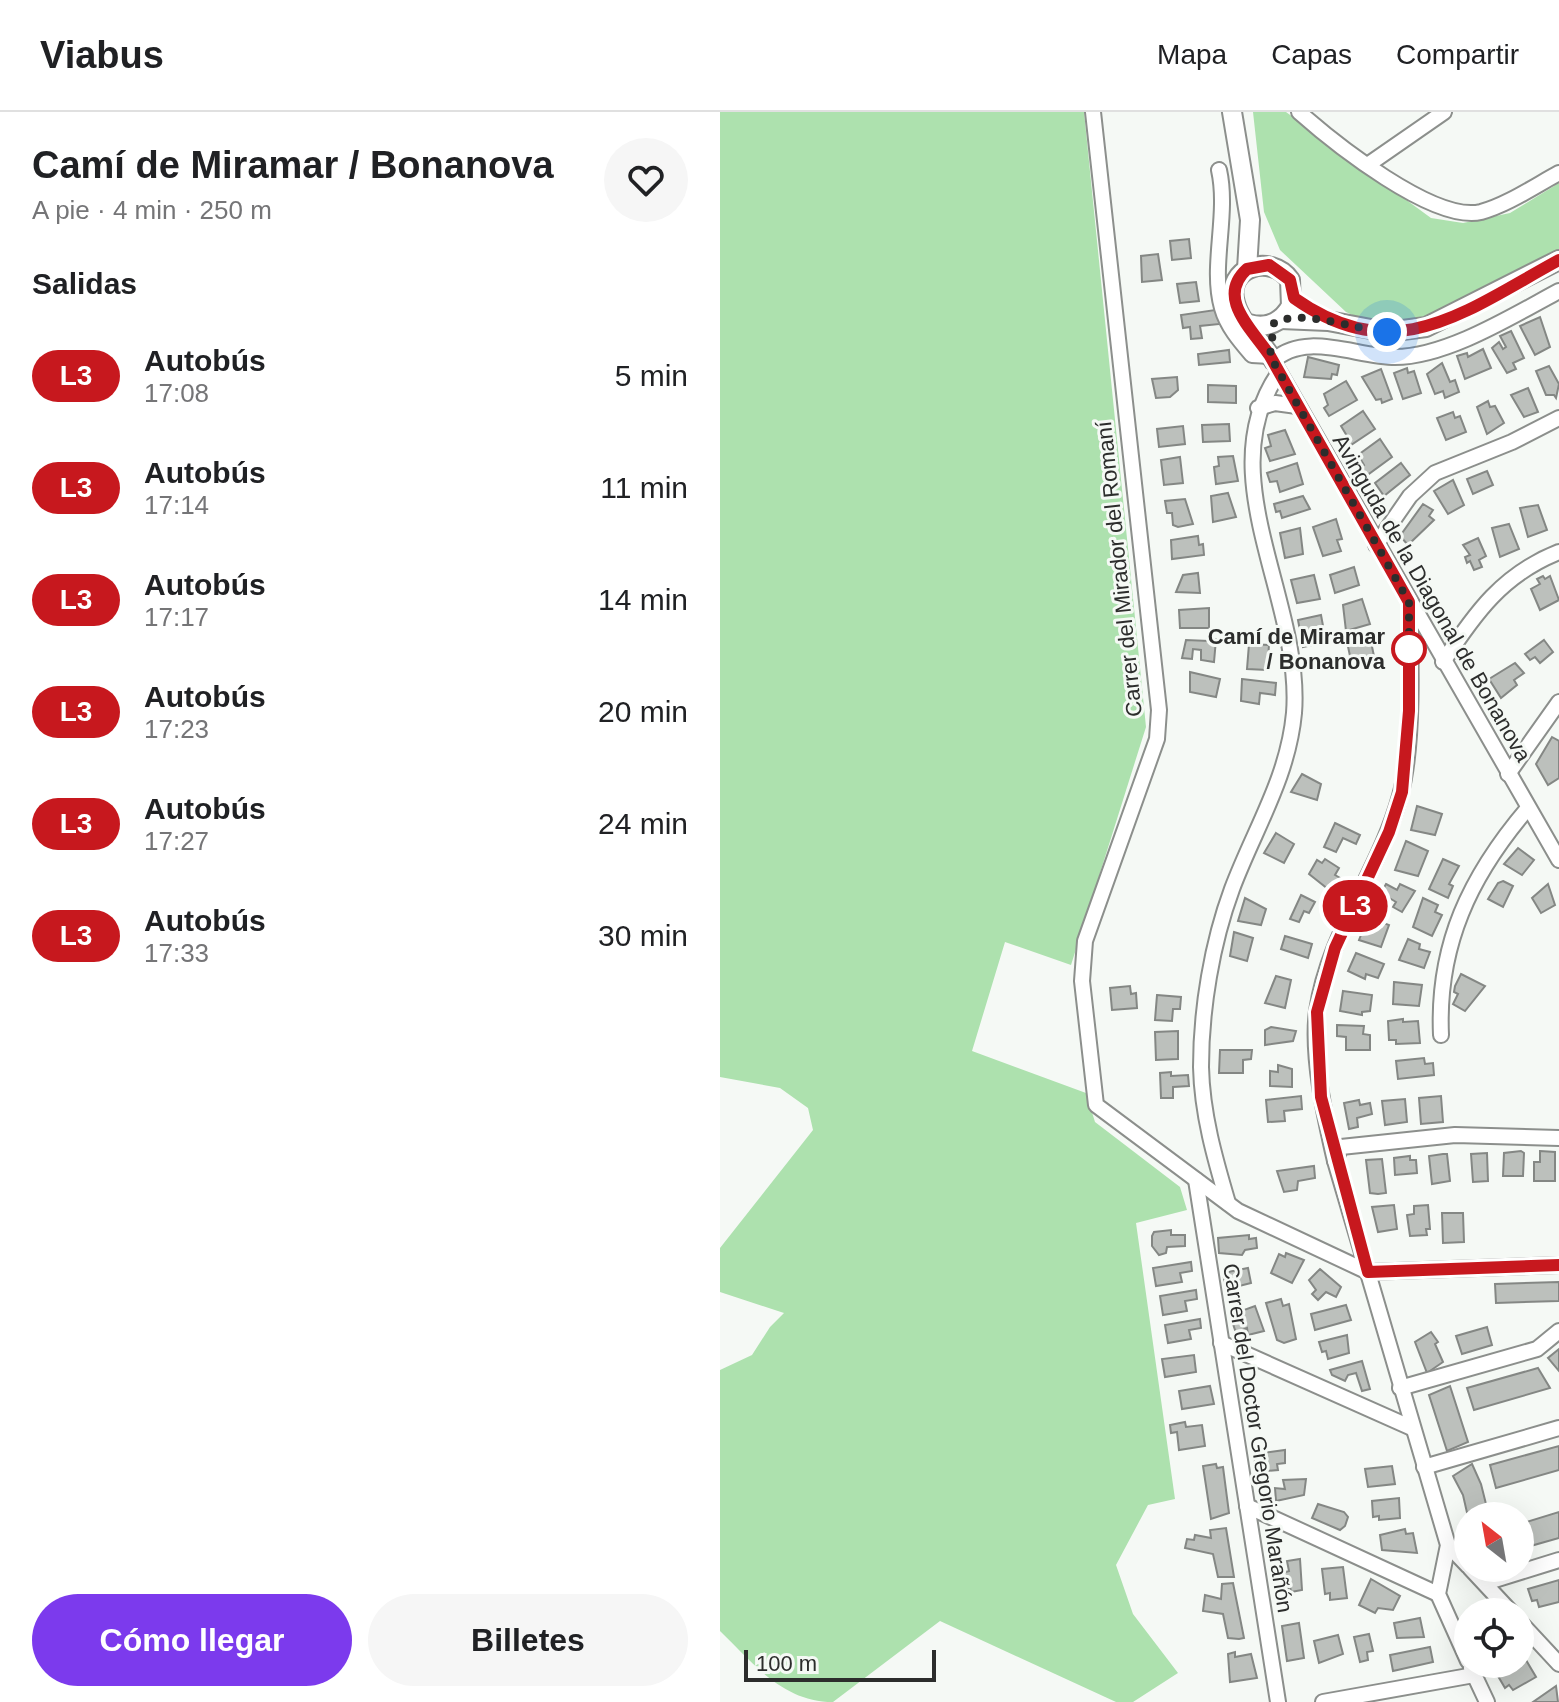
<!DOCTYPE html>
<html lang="es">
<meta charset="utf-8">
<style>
body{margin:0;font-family:Helvetica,sans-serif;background:#f6f6f6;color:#202124;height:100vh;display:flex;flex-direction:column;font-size:30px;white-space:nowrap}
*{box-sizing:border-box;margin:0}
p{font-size:26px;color:#757577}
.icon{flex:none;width:44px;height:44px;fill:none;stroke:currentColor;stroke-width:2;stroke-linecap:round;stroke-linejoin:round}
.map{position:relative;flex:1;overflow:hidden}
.sheet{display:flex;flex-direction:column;background:#fff;width:720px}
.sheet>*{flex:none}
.badge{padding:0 16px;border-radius:26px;font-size:28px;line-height:52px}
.needle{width:52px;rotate:329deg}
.fabs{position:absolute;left:734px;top:1390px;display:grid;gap:16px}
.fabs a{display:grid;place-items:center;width:80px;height:80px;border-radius:50%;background:#fff;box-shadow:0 8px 32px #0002;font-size:40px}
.scale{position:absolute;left:24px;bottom:20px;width:192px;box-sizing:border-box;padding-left:8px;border:4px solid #2c2d2c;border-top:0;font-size:22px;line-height:28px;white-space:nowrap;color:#2c2d2c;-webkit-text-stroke:6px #f5f9f5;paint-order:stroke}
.you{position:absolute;width:40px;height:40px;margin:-20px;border:6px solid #fff;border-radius:50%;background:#1a73e8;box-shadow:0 0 0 12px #1a73e833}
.map>.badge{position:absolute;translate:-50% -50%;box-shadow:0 0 0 4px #fff}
h2{padding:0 32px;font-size:30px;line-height:72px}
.round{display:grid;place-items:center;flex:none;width:84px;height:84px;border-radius:42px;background:#f6f6f6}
.summary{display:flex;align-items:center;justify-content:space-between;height:136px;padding:0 32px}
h1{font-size:38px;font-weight:800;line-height:60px}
.action{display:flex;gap:16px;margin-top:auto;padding:16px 32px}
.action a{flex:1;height:92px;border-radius:48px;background:#7c3aed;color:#fff;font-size:32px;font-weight:800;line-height:92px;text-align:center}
.action a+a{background:#f6f6f6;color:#202124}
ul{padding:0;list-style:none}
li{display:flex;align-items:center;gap:24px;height:112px;padding:0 32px}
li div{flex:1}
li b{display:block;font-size:30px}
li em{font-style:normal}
li .badge{min-width:88px;font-weight:700;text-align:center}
header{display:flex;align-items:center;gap:48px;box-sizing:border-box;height:112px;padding:0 40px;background:#fff;border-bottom:2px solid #e0e0e0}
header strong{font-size:38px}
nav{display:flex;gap:44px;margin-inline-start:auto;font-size:28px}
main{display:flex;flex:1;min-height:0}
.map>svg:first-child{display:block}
</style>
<header>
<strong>Viabus</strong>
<nav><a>Mapa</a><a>Capas</a><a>Compartir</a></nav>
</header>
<main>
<section class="sheet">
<div class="summary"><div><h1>Camí de Miramar / Bonanova</h1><p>A pie · 4 min · 250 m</p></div><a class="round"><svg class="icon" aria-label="heart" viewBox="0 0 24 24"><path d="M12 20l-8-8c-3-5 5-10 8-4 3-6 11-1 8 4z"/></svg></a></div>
<h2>Salidas</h2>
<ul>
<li><span class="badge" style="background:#c7181e;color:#fff">L3</span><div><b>Autobús</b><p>17:08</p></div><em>5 min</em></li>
<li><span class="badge" style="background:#c7181e;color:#fff">L3</span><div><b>Autobús</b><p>17:14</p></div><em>11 min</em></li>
<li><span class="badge" style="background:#c7181e;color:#fff">L3</span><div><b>Autobús</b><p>17:17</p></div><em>14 min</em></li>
<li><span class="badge" style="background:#c7181e;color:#fff">L3</span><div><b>Autobús</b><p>17:23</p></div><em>20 min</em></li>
<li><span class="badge" style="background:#c7181e;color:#fff">L3</span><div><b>Autobús</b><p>17:27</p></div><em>24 min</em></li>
<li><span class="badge" style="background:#c7181e;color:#fff">L3</span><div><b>Autobús</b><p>17:33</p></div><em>30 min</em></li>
</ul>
<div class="action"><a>Cómo llegar</a><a>Billetes</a></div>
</section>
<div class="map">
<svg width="839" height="1590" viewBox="0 0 839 1590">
<rect width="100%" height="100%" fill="#f5f9f5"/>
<g fill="#ade1ae">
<path d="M0 0H364L426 615 351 853 285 830 252 939 366 981 375 1010 460 1075 467 1098 416 1111 455 1387 428 1393 396 1453 413 1502 458 1561 413 1590H396L220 1509 113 1590C63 1590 33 1551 0 1519V1258L32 1243 50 1215 64 1201 0 1180V1136L93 1018 88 996 60 976 0 965Z"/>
<polygon points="533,0 566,0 711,106 743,111 790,101 839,71 839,137 724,201 683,208 643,208 626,200 560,138 544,100"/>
</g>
<g fill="#bcc0bc" stroke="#848784" stroke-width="2">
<polygon points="469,127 471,146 452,148 450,129"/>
<polygon points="438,142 442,168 422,170 421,144"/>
<polygon points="476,170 479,189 460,191 457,172"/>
<polygon points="495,198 500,212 480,214 482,226 471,227 470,215 463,216 461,203"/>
<polygon points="820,205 830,235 815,243 800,214"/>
<polygon points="791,219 804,246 793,251 796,257 787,261 772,236 779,230 783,237 786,235 780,224"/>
<polygon points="763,237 771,256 745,267 737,244 747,241 748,245"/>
<polygon points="509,238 510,250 479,253 478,242"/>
<polygon points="588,245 619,253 617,263 612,262 611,267 584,265"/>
<polygon points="722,251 730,270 735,268 739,280 725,286 723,279 715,282 707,262"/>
<polygon points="829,254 839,272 836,286 834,283 826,283 816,259"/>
<polygon points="687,256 688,261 694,259 701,281 683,287 674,261"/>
<polygon points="661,257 672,287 662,291 661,287 656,288 642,265"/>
<polygon points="457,265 458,278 450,285 436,286 432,267"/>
<polygon points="626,269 637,288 609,304 604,296 608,293 604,282"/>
<polygon points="488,273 516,274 516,291 488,290"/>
<polygon points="808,276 818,300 804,305 791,283"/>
<polygon points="768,289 770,295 775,294 784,311 767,322 757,295"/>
<polygon points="643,299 655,317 628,335 623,327 627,324 621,314"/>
<polygon points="733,300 735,306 740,304 746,320 726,328 717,306"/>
<polygon points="509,312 510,329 483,330 482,313"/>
<polygon points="463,314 465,332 439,335 437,317"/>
<polygon points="565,318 575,342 550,349 545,336 551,334 548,323"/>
<polygon points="660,327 672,345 646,364 640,356 644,353 638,343"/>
<polygon points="513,344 518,369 496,372 494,355 499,354 498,345"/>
<polygon points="460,345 463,371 444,373 441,348"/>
<polygon points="577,351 583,372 560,380 557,369 550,370 547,361"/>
<polygon points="681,351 690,363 664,384 655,371"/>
<polygon points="767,359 773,373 753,382 747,367"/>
<polygon points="733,368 744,393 728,402 714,379"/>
<polygon points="508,381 516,405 493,410 491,384"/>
<polygon points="583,384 590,397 562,406 560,399 556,400 554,392"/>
<polygon points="465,387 473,412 458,415 453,413 452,401 447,401 445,389"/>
<polygon points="703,392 713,398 709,404 714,408 688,433 680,424"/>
<polygon points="818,393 827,418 808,425 800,396"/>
<polygon points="616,407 622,427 617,428 621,439 603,444 593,415"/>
<polygon points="789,412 799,437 780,445 772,416"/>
<polygon points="580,416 583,442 565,446 560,421"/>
<polygon points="478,424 479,433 483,432 484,443 452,447 451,428"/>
<polygon points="758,426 766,444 759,448 762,455 754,458 750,449 747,451 745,445 750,443 743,433"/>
<polygon points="634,455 639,473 615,481 610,463"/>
<polygon points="478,461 480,481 456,480 463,463"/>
<polygon points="594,463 600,487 577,491 571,468"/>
<polygon points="823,464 825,467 830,464 839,488 820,498 811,477 820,472 817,467"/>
<polygon points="642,487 650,512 626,519 623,493"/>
<polygon points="489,496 489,516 460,516 459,498"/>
<polygon points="601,503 606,530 583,535 578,508"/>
<polygon points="650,525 655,549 632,553 627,530"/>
<polygon points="489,526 496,527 494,550 481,548 481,538 473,537 472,547 462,546 466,528 489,529"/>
<polygon points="824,528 833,540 820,551 815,545 810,548 805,542"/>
<polygon points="529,532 549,533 547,558 527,557"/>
<polygon points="795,551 804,561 794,568 797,573 781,586 769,567"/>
<polygon points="470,560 500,567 496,585 470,580"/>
<polygon points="522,567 556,571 555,583 540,581 539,592 521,589"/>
<polygon points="832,625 839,629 839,666 828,673 816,652"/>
<polygon points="582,662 601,672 597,688 571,680"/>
<polygon points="697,694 722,702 715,723 691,718"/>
<polygon points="615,711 640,723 636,732 623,726 616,740 604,735"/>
<polygon points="556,721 574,732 564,751 544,741"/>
<polygon points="686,729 708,739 698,764 675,758"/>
<polygon points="798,736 814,748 802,763 784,752"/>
<polygon points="605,747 619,756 615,763 622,767 613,781 589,762 597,748 602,751"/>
<polygon points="723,747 739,754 729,772 733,774 728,786 709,777"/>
<polygon points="783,769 793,774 783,795 768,787 778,771"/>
<polygon points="666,772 677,778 680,772 695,779 682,800 673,795 676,790 661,781"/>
<polygon points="828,772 835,793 821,801 812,786"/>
<polygon points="581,783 595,790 589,801 584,799 579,810 570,807"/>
<polygon points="525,786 546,797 541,813 518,809"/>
<polygon points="703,786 718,793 715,800 722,803 712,824 693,815"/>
<polygon points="648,805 669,813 661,835 639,828"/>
<polygon points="514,820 533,826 527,849 510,844"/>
<polygon points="565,824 592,832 588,846 561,837"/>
<polygon points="688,827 700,832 699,837 710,840 704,856 679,848"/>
<polygon points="636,841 664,852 658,866 646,862 645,867 628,859"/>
<polygon points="741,862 765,874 745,899 733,892 738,882 734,880 735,874"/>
<polygon points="556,864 571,868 565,896 545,891"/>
<polygon points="674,870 702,873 699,894 673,892"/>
<polygon points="410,874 411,882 416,881 417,896 392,898 390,876"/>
<polygon points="623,879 652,883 650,899 642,900 642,903 620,899"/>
<polygon points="437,883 461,885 460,897 453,897 452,909 435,908"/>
<polygon points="683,907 683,910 698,909 700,931 676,932 676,928 669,928 668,909"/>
<polygon points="617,913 644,914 643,922 650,923 650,938 626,938 626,925 617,924"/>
<polygon points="551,915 576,919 573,929 545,933 545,918"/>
<polygon points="458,919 458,947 436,948 435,920"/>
<polygon points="500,938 532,938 531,947 523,948 523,961 499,961"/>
<polygon points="704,946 705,952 713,951 714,963 678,967 676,949"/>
<polygon points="558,953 572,957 572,975 550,974 550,959 558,960"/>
<polygon points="451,960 451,964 468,963 469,974 453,975 453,986 441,986 440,961"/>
<polygon points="581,984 582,997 564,999 565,1009 548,1010 546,988"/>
<polygon points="721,984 723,1010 701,1012 699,986"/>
<polygon points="685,987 687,1010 665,1013 662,989"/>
<polygon points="639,988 640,993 650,991 652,1002 637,1006 638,1015 629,1017 624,991"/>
<polygon points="801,1039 804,1041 803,1064 783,1064 784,1041"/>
<polygon points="820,1039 835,1040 835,1069 814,1069 814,1050 820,1050"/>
<polygon points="767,1041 768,1069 753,1070 751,1042"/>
<polygon points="723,1042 727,1042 730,1069 712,1072 709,1044"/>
<polygon points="690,1044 690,1048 696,1048 697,1061 675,1063 674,1046"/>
<polygon points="662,1047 666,1081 658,1082 650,1081 646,1048"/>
<polygon points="594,1054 595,1066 578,1069 577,1078 564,1080 557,1059"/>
<polygon points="674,1093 677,1117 658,1120 652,1095"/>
<polygon points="708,1093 710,1117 706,1117 707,1123 690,1124 687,1103 694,1102 694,1094"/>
<polygon points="722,1101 743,1101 744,1130 723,1131"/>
<polygon points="451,1118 451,1123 465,1123 465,1134 447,1135 446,1141 439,1143 432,1134 432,1124 434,1120"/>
<polygon points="529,1123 529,1127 536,1126 537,1136 525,1138 522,1143 499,1141 498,1126"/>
<polygon points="566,1141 584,1148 572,1171 551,1161 559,1142 565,1145"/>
<polygon points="471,1150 472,1159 460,1161 462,1170 436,1174 433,1156"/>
<polygon points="528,1156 531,1171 519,1174 519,1180 507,1183 503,1161"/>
<polygon points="600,1157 621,1175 616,1185 606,1180 598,1188 592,1182 596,1178 589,1168"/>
<polygon points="839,1170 839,1189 776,1191 775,1172"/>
<polygon points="476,1178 477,1187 465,1189 467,1199 443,1203 440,1184"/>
<polygon points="561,1187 563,1194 569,1192 576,1227 564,1231 557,1228 546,1191"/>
<polygon points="626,1193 631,1208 595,1218 591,1202"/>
<polygon points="535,1194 544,1219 528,1223 527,1216 516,1221 510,1203"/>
<polygon points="480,1207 481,1216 469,1218 471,1227 448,1231 445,1213"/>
<polygon points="767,1215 772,1233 742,1242 736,1224"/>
<polygon points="711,1220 718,1230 715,1232 723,1250 707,1261 695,1230"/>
<polygon points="627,1223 629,1241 608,1247 606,1239 602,1240 599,1230"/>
<polygon points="839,1237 839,1259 828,1246"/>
<polygon points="474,1243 476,1260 445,1265 442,1247"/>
<polygon points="642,1249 650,1277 642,1279 636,1261 628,1263 625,1269 612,1263 610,1258"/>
<polygon points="818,1256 830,1276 754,1298 747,1276"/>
<polygon points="490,1274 494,1292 462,1297 459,1279"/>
<polygon points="730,1274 748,1330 727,1339 709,1283"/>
<polygon points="465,1310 466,1315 482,1313 485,1334 459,1338 457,1320 451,1321 450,1313"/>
<polygon points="839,1334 839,1358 776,1376 770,1353"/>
<polygon points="565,1338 565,1351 557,1352 558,1358 536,1360 534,1342"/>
<polygon points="496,1352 497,1356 503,1355 509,1401 491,1407 483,1354"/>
<polygon points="752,1352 761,1372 769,1404 748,1405 743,1383 733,1364"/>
<polygon points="672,1354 675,1372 648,1375 645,1357"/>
<polygon points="586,1367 584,1383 556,1389 555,1376 565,1377 563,1368"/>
<polygon points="679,1386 680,1406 659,1408 659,1404 653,1405 652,1389"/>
<polygon points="598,1392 624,1400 628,1405 625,1414 620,1418 592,1406"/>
<polygon points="839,1400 839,1426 800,1437 800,1412"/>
<polygon points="506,1416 514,1465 498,1465 493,1442 465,1436 467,1427 474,1428 475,1423 491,1426 490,1418"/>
<polygon points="685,1417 686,1422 693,1421 697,1441 662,1438 660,1423"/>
<polygon points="580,1447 582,1478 571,1480 570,1474 567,1478 555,1481 552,1464 569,1459 567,1449"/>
<polygon points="623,1455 627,1486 610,1488 610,1481 605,1482 602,1457"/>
<polygon points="651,1467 680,1484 673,1498 658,1496 655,1501 639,1493"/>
<polygon points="839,1468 839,1490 819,1495 817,1488 812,1489 808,1477"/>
<polygon points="513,1471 524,1526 519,1527 508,1526 503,1502 483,1499 485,1483 501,1487 502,1472"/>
<polygon points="700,1506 704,1525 677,1526 674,1511"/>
<polygon points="579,1511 584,1546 567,1549 562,1514"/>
<polygon points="649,1522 653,1539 647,1540 648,1548 640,1550 634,1525"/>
<polygon points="618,1523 623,1542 599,1551 594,1529"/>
<polygon points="710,1535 713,1550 673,1559 670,1543"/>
<polygon points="515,1540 515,1545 531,1542 537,1566 510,1570 508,1542"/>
<polygon points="806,1548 816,1565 793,1578 789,1573 785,1576 778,1564"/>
<polygon points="836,1574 838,1590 813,1590"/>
</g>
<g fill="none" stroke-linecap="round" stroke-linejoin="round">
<defs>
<g id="minor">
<polyline points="373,0 439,598 437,627 365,829 362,869 376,993 518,1099 648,1160 839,1153"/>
<path d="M579 0C614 31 714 111 761 100 787 93 815 74 839 61"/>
<polyline points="649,52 724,0"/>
<path d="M499 58C509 103 490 154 502 196 507 214 520 229 532 243L550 244 839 748"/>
<path d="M552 250C584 218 636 245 675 245 727 245 794 203 839 179"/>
<polyline points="538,296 555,291 577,294"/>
<polyline points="656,433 690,384 715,361 792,330 839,306"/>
<path d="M689 490C691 543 694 634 680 684 660 758 608 822 597 899 591 943 605 1006 615 1049L728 1433 718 1482 748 1549"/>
<path d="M723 550C755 501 783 462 839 440"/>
<polyline points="788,662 839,590"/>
<path d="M721 923C717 833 750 764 808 696"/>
<polyline points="615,1049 621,1035 735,1023 839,1026"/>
<polyline points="476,1068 558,1590"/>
<path d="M508 1091C495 1047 482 1002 481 955 481 897 492 831 512 777 534 718 568 666 574 601 583 489 489 364 558 262"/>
<polyline points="501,1231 692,1316"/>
<polyline points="680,1276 817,1237 839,1219"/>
<polyline points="704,1355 839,1316"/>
<polyline points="527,1394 718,1482"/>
<polyline points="728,1433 748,1454"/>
<polyline points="750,1456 791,1500"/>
<polyline points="765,1471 839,1448"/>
<polyline points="800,1510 839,1552"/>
<polyline points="751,1556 767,1590"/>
<polyline points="603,1590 754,1563"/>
</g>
<g id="tertiary">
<polyline points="512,0 530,108 527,157"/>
<polyline points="561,207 608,209 667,220 706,215 839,148"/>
<path d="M529 212C547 217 562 210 571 194L570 168C551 141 504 155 515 191 520 210 539 227 550 244"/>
</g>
</defs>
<use href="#minor" stroke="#8c8f8c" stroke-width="18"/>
<use href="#tertiary" stroke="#8c8f8c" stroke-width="22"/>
<use href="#minor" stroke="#fff" stroke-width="14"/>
<use href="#tertiary" stroke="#fff" stroke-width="18"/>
</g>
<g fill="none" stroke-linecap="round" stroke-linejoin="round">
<defs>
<path id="line" d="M839 148C745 199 676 258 574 186L570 168 549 153 527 157C495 186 533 218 550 244L689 490V599L682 680 669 720 615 836 597 900 601 985 648 1160 839 1153"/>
</defs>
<use href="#line" stroke="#fff" stroke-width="18"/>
<use href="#line" stroke="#c7181e" stroke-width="12"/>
<path stroke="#2c2d2c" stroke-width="8" stroke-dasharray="0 14.4" d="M667 220C637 218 581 196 554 211L550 244 689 490V537"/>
</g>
<circle fill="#fff" stroke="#c7181e" stroke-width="4" cx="689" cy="537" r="16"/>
<g text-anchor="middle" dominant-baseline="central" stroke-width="6" stroke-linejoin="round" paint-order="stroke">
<g font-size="22" fill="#2c2d2c" stroke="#f5f9f5">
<text transform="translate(399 457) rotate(-96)">Carrer del Mirador del Romaní</text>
<text transform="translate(712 486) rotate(60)">Avinguda de la Diagonal de Bonanova</text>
<text transform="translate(538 1326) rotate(81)">Carrer del Doctor Gregorio Marañón</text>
</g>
<g font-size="22" font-weight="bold" fill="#2c2d2c" stroke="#f5f9f5" text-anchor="end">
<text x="665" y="524">Camí de Miramar<tspan x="665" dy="25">/ Bonanova</tspan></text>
</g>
</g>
</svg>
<div class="fabs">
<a><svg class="needle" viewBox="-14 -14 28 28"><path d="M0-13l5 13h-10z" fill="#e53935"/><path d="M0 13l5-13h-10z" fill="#757577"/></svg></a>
<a><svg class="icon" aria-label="locate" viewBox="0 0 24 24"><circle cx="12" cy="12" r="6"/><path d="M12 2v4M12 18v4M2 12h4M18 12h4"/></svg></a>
</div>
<div class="scale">100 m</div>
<div class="you" style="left:667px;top:220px"></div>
<b class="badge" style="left:635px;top:794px;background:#c7181e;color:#fff">L3</b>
</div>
</main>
